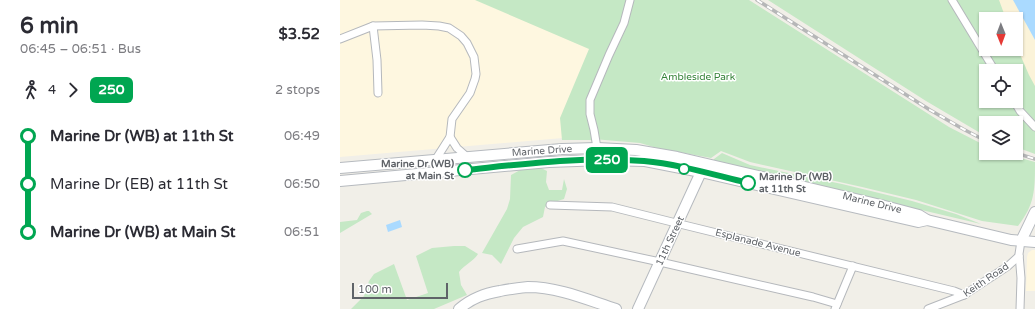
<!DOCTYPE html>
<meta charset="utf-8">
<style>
body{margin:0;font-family:"Varela Round",sans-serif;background:#f2f2f3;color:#2b2b33;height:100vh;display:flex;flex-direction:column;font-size:15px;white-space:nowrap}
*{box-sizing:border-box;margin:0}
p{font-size:13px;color:#7c7c81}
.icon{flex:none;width:22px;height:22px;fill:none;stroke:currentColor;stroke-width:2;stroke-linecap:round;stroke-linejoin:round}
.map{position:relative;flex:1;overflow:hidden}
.sheet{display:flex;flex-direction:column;background:#fff;width:340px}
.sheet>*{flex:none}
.badge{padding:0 8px;border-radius:6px;font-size:14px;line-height:26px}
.needle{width:26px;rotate:179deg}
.fabs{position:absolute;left:639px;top:12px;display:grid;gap:8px}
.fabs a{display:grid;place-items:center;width:44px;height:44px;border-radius:0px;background:#fff;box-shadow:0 1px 3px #0004;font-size:20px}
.scale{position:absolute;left:12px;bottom:10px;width:96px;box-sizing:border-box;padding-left:4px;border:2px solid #5f6368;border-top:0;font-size:11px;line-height:14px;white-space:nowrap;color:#5f6368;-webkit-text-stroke:3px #fff;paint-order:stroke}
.map>.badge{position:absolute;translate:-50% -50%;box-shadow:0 0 0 2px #fff}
.legs{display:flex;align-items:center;gap:6px;height:44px;padding:0 20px;font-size:13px}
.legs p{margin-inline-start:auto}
.summary{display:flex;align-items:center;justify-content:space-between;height:68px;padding:0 20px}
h1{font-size:22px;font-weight:800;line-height:30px}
ul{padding:0 20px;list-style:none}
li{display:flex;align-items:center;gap:14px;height:48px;font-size:15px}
li i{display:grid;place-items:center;width:6px;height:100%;margin:0 5px;background:currentColor}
li i::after{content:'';width:10px;height:10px;margin:-5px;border:3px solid;border-radius:50%;background:#fff}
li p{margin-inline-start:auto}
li:first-child i{background:linear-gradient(#0000 50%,currentColor 0)}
li:last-child i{background:linear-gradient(currentColor 50%,#0000 0)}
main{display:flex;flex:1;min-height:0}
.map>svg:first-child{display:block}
</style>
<main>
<section class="sheet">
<div class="summary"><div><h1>6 min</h1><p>06:45 – 06:51 · Bus</p></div><b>$3.52</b></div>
<div class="legs"><svg class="icon" aria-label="walk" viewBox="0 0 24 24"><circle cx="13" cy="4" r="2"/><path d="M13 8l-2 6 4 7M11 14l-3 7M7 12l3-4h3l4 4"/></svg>4<svg class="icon" aria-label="forward" viewBox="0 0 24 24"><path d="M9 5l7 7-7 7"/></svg><b class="badge" style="background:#00a651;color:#fff">250</b><p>2 stops</p></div>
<ul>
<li><i style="color:#00a651"></i><b>Marine Dr (WB) at 11th St</b><p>06:49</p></li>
<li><i style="color:#00a651"></i><span>Marine Dr (EB) at 11th St</span><p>06:50</p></li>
<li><i style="color:#00a651"></i><b>Marine Dr (WB) at Main St</b><p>06:51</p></li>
</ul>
</section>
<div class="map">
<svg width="695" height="309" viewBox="0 0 695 309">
<rect width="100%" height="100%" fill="#f1efe8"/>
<g fill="#fef7e0">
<polygon points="0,0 155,0 258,49 223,138 0,157"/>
<polygon points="692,250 695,250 695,291 686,291 687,257 688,253"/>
</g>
<g fill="#c5e8c5" fill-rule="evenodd">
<path d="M135 0H409L609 127 646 146V153H663L695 162C695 190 695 204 678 226L642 221 576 200 522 187 410 162 381 151 371 158 317 148 300 143 253 139 252 140H222L220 118 249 49Z"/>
<path d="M428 0H673L695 40V154L676 147V123H646V135L642 134 586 101ZM646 19H676V49H646ZM646 71H676V101H646Z"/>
<polygon points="382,153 410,165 502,184 572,201 616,214 641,224 373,161 374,159"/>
<polygon points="201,168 207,171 206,182 209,190 222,190 224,179 227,189 224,199 211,203 205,207 203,217 183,227 174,238 161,264 152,255 142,253 167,209 170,199 171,175 182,169"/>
<polygon points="27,211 29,211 32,214 0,233 0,222 17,220 21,213"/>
<path d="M114 246H125L138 254C133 262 125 264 119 272L121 285 127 295 94 309H11L24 296 29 281 34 274 54 264 67 300 88 293 76 256 92 248Z"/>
</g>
<polygon fill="#fbf3d9" points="659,0 695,0 695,86 689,75 676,45 676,19 666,19"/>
<g fill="#aadaff">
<polygon points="673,0 695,0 695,40"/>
<polygon points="60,220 62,227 48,232 46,225"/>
</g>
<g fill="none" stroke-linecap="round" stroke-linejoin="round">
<defs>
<g id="street">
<polyline points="612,0 655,71"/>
<polyline points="33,26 37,60 38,93"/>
<polyline points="0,39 33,26 82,25 99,26 109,28 121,36 127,43 134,57 136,74 135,79 130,93 112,119 110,137 96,159"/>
<polyline points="674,101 680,111 695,127"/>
<polyline points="110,137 117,148 126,156"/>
<polyline points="257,148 254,130 250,114 250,100 269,55 284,23 290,0"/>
<polyline points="210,205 272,207 344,225 614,291 624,295"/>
<polyline points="177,249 223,241 320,262 473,297 497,304"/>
<polyline points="495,309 513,266"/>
<polyline points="588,309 624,295 668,266 679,256"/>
<polyline points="680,309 681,278 679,254 681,241"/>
</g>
<g id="secondary">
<polyline points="0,168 222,149 257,148 296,150 337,157 541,205 579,215 587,220 671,240 695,242"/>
<polyline points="0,181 209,162 264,160 305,161 361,172 578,222 587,220"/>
<polyline points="681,241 695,212"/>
<path d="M119 309C132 298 144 294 160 291 169 289 178 288 188 287 218 287 248 300 276 309"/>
<polyline points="298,309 361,172"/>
</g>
</defs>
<use href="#street" stroke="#b5b8bc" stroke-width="9"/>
<use href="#secondary" stroke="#b6babf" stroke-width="12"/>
<use href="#street" stroke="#fff" stroke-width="7"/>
<use href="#secondary" stroke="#fff" stroke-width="10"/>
<defs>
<g id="rail">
<polyline points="417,0 590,110 623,129 646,141"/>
<polyline points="676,153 695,159"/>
</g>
</defs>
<use href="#rail" stroke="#b6b7b8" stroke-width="3.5"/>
<use href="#rail" stroke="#fff" stroke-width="2" stroke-dasharray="6" stroke-linecap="butt"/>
</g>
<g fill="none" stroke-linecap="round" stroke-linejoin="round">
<defs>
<path id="line-1" d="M125 170C184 164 244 156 304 161 339 164 374 175 408 183"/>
</defs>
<use href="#line-1" stroke="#fff" stroke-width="9"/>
<use href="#line-1" stroke="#00a651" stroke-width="6"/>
</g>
<g fill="#fff" stroke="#00a651" stroke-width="2">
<circle cx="344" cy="169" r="5"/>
<circle cx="125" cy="170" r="7"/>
<circle cx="408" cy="183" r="7"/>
</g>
<g text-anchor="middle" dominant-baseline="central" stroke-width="3" stroke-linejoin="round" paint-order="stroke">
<g font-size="10" fill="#348238" stroke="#fff">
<text x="358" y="77">Ambleside Park</text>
</g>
<g font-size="10" fill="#5f6368" stroke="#fff">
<text transform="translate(202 151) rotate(-4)">Marine Drive</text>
<text transform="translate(532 203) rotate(14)">Marine Drive</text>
<text transform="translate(330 241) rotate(-65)">11th Street</text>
<text transform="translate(418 243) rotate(14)">Esplanade Avenue</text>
<text transform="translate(646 280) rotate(-34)">Keith Road</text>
</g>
<g font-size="10" font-weight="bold" fill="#5f6368" stroke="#fff" text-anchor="end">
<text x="114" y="164">Marine Dr (WB)<tspan x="114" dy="12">at Main St</tspan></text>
<text x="419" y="177" text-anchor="start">Marine Dr (WB)<tspan x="419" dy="12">at 11th St</tspan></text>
</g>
</g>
</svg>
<div class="fabs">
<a><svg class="needle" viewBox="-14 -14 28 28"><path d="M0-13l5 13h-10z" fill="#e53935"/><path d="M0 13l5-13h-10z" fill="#7c7c81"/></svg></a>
<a><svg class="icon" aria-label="locate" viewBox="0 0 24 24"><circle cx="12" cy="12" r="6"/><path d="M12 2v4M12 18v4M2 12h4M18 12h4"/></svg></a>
<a><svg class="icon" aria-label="layers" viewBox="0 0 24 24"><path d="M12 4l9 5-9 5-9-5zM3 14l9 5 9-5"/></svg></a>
</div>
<div class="scale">100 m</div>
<b class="badge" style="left:267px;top:160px;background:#00a651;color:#fff">250</b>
</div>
</main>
